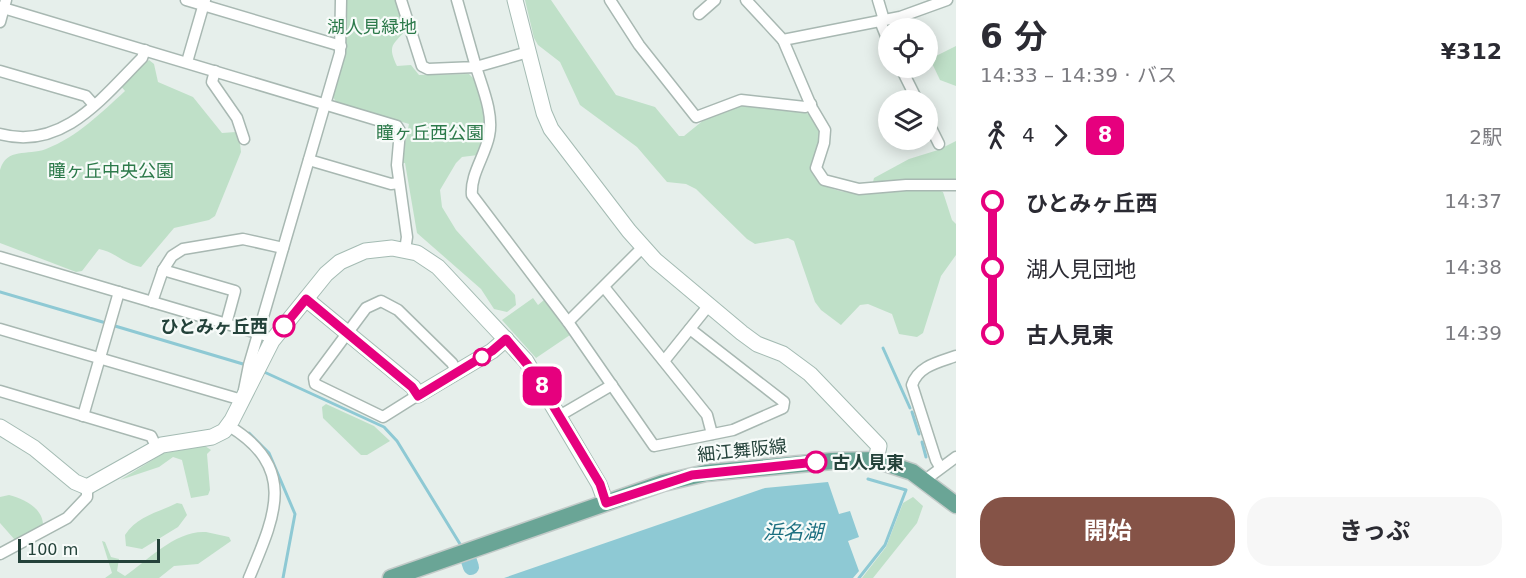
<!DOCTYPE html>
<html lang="ja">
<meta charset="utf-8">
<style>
body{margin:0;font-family:"DejaVu Sans","Noto Sans JP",sans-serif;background:#f7f7f7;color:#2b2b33;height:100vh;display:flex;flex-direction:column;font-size:22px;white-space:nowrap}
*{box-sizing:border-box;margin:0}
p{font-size:20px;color:#7c7c81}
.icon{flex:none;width:33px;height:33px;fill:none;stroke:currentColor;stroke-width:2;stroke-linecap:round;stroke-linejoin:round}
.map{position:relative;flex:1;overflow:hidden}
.details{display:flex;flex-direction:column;background:#fff;width:570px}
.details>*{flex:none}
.badge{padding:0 12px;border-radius:9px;font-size:21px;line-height:39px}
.fabs{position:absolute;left:878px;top:18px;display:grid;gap:12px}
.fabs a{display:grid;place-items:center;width:60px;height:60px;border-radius:50%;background:#fff;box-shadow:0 3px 15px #0003;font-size:30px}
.scale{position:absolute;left:18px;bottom:15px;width:142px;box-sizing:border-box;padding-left:6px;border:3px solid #24423a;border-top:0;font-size:16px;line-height:21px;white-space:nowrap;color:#24423a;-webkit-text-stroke:4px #f7fbf9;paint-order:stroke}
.map>.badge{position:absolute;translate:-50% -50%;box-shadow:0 0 0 3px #fff}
.legs{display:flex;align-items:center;gap:9px;height:66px;padding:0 24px;font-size:20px}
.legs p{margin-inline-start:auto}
.summary{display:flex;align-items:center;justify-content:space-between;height:102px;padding:0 24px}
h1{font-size:33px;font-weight:700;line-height:45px}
.button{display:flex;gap:12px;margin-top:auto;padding:12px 24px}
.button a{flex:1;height:69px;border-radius:24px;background:#855347;color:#fff;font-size:24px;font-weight:700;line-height:69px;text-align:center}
.button a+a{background:#f7f7f7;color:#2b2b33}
ul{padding:0 24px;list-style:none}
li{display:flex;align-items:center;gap:21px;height:66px;font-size:22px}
li i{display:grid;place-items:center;width:9px;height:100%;margin:0 8px;background:currentColor}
li i::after{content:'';width:15px;height:15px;margin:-8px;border:4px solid;border-radius:50%;background:#fff}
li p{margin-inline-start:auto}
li:first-child i{background:linear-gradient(#0000 50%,currentColor 0)}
li:last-child i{background:linear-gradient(currentColor 50%,#0000 0)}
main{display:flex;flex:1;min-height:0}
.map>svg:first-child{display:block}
</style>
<main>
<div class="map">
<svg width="956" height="578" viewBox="0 0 956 578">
<rect width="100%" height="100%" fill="#e6efeb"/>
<g fill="#bfe0c8">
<path d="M345 0H397L405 31C393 45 387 45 397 66L411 65 419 75 469 74 476 81 486 116 487 130 478 155 462 157 456 163 440 190 442 207 456 230 515 295 516 305 507 312 494 309 481 289 417 233 405 163H401L409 124 336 102 332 95 346 45Z"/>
<path d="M525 0H551L616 95 655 107 679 136H684L705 119 742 104 801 110C846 129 793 165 821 183 847 201 891 190 920 190 928 190 936 188 943 192L952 220 956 224V255L941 276 923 333 917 337 899 334 892 314 868 304 860 305 841 325 821 310 815 302 794 241 788 238 755 244 747 239 696 189 686 184 667 182 637 147 580 105 560 62 538 45 534 38Z"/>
<polygon points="956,46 956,86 940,80 930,59"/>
<path d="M149 60 154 64 158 82 193 97 222 133 236 132 239 135 241 152 215 216 209 220 174 228 141 267C124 264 115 252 99 249L82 271 76 272 0 243V170C7 147 27 156 46 149 77 137 101 113 125 91L120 85Z"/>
<polygon points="956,141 956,181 873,182 874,178 909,159 938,150"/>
<polygon points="533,298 538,305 544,300 570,335 536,358 502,320"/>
<polygon points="326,404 374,426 390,441 367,455 361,455 323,418 322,407"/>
<polygon points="205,446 211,450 207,454 210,490 208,495 191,498 182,460 173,457 159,467 120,480 164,453"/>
<path d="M9 495C24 499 44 508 43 527L15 540 0 523V497Z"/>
<polygon points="913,497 923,506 917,523 873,578 862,578 886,547 903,503"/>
<path d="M177 503 182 504 187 515 178 527 142 549 126 546 125 535C137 516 157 513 177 503Z"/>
<path d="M206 532 229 537 231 541 198 564 174 566 159 578H105L112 573 102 541 105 542 111 557 119 559 117 571 125 576C148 560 176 530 206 532Z"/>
</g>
<polygon fill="#8ec9d4" points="828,482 839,514 850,511 859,537 848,541 859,571 853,578 504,578 765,488"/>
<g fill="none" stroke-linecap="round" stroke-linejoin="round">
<g stroke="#8ec9d4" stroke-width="3">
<polyline points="0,292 106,323"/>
<polyline points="115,326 243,364"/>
<polyline points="883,348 910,408"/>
<polyline points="262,371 384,427 397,441 460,544"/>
<polyline points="912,412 919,434"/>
<polyline points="249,433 269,453 295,514 283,578"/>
<polyline points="922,442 926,457"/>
<polyline points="859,578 885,545 906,490 868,479"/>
</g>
<polyline stroke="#8ec9d4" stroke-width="16" points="468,558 471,567"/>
<defs>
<g id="street">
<polyline points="186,0 341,46"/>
<polyline points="401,0 422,66 428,69 476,67 457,0"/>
<polyline points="610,0 639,45 696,117 741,100 805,107 811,104"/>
<polyline points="746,0 783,40 900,17 947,0"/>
<polyline points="878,0 884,20"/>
<polyline points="0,7 397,126 400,131 397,165 407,237 405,250"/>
<polyline points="699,14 715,0"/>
<polyline points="880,21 888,41"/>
<polyline points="0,22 6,0"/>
<polyline points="783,40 812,108 825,130 824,143 816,168 824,180 859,189 906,185 956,185"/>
<path d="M528 52 476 67C482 87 494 114 489 136 485 156 470 175 472 195L568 322 654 446 733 430 783 408 784 402 690 329"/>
<polyline points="187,62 205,0"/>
<polyline points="901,68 917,100"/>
<polyline points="0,71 86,96 94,105"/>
<polyline points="215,71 212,82 237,118 244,139"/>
<polyline points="927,120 939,144"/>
<path d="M0 134C63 151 103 97 142 58L145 50"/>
<polyline points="309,160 391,184 399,183"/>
<polyline points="0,257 264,335"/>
<polyline points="163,270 235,291 226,324"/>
<polyline points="604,287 707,415 712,434"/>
<polyline points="152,302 163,270 172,256 183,249 243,239 283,248"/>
<polyline points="568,322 643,247"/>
<polyline points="0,329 242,400 249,365 340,53 341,0"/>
<polyline points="664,361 709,305"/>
<polyline points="0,391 151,436 157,448"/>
<polyline points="418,395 383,417 315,384 314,378 366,308 381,301 398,310 452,363 457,372"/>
<polyline points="83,416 119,292"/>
<polyline points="559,416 612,385"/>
<path d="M229 426C298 468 275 516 249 578"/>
<path d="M940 467 936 460 912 385C918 366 939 362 956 356"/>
<polyline points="925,480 956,457"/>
<polyline points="0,554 67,518 87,497 87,487"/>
</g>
<g id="secondary">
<polyline points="515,0 544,113 551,129 629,231 655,260 742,333 757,344 783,354 810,374 879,446 876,460"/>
<polyline points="306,299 413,387 418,395 492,351 506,339"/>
<polyline points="0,427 34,448 75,482 87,487 162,445 212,437 224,431 232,420 272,341 326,274 340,262 365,251 392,248 417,253 438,267 526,361 599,484 606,503"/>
</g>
<polyline id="primary" points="391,578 663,483 706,473 832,461 876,460 912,472 956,505"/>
</defs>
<use href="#street" stroke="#a8b8b2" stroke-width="13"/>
<use href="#secondary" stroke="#a4bbb3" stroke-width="17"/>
<use href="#primary" stroke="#c2cac8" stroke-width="19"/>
<use href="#street" stroke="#fff" stroke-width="10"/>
<use href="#secondary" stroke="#fff" stroke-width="15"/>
<use href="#primary" stroke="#6aa596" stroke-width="16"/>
</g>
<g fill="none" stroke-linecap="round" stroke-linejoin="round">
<defs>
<polyline id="line-1" points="284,326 306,299 412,387 418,396 492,351 506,339 531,369 600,484 606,503 692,475 816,462"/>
</defs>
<use href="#line-1" stroke="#fff" stroke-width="14"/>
<use href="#line-1" stroke="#e6007e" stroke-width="9"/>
</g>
<g fill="#fff" stroke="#e6007e" stroke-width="3">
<circle cx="284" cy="326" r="10"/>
<circle cx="482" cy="357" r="8"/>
<circle cx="816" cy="462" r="10"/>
</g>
<g text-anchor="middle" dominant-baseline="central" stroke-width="4.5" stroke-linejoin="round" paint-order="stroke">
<g font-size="18" fill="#2d7a4b" stroke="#f7fbf9">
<text x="372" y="26">湖人見緑地</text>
<text x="430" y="132">瞳ヶ丘西公園</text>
<text x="111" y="170">瞳ヶ丘中央公園</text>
</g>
<g font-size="18" font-weight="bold" fill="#24423a" stroke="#f7fbf9" text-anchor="end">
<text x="268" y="326">ひとみヶ丘西</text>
<text x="832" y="462" text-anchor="start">古人見東</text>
</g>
<g font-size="18" fill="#24423a" stroke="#f7fbf9">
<text transform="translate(742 450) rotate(-6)">細江舞阪線</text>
</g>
<g font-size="20" font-style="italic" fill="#1c6f80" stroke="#f7fbf9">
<text x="793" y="532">浜名湖</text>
</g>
</g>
</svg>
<div class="fabs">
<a><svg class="icon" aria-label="locate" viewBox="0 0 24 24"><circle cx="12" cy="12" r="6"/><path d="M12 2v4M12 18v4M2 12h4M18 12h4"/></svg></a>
<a><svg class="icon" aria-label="layers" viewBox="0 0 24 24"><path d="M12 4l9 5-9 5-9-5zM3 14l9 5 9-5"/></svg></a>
</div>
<div class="scale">100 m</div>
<b class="badge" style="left:542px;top:386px;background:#e6007e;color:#fff">8</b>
</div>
<section class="details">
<div class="summary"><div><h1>6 分</h1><p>14:33 – 14:39 · バス</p></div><b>¥312</b></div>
<div class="legs"><svg class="icon" aria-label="walk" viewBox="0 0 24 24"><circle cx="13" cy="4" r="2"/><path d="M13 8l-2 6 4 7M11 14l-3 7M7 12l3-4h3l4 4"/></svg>4<svg class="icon" aria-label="forward" viewBox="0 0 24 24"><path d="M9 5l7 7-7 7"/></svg><b class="badge" style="background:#e6007e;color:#fff">8</b><p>2駅</p></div>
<ul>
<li><i style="color:#e6007e"></i><b>ひとみヶ丘西</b><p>14:37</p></li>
<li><i style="color:#e6007e"></i><span>湖人見団地</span><p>14:38</p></li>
<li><i style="color:#e6007e"></i><b>古人見東</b><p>14:39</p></li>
</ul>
<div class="button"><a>開始</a><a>きっぷ</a></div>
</section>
</main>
